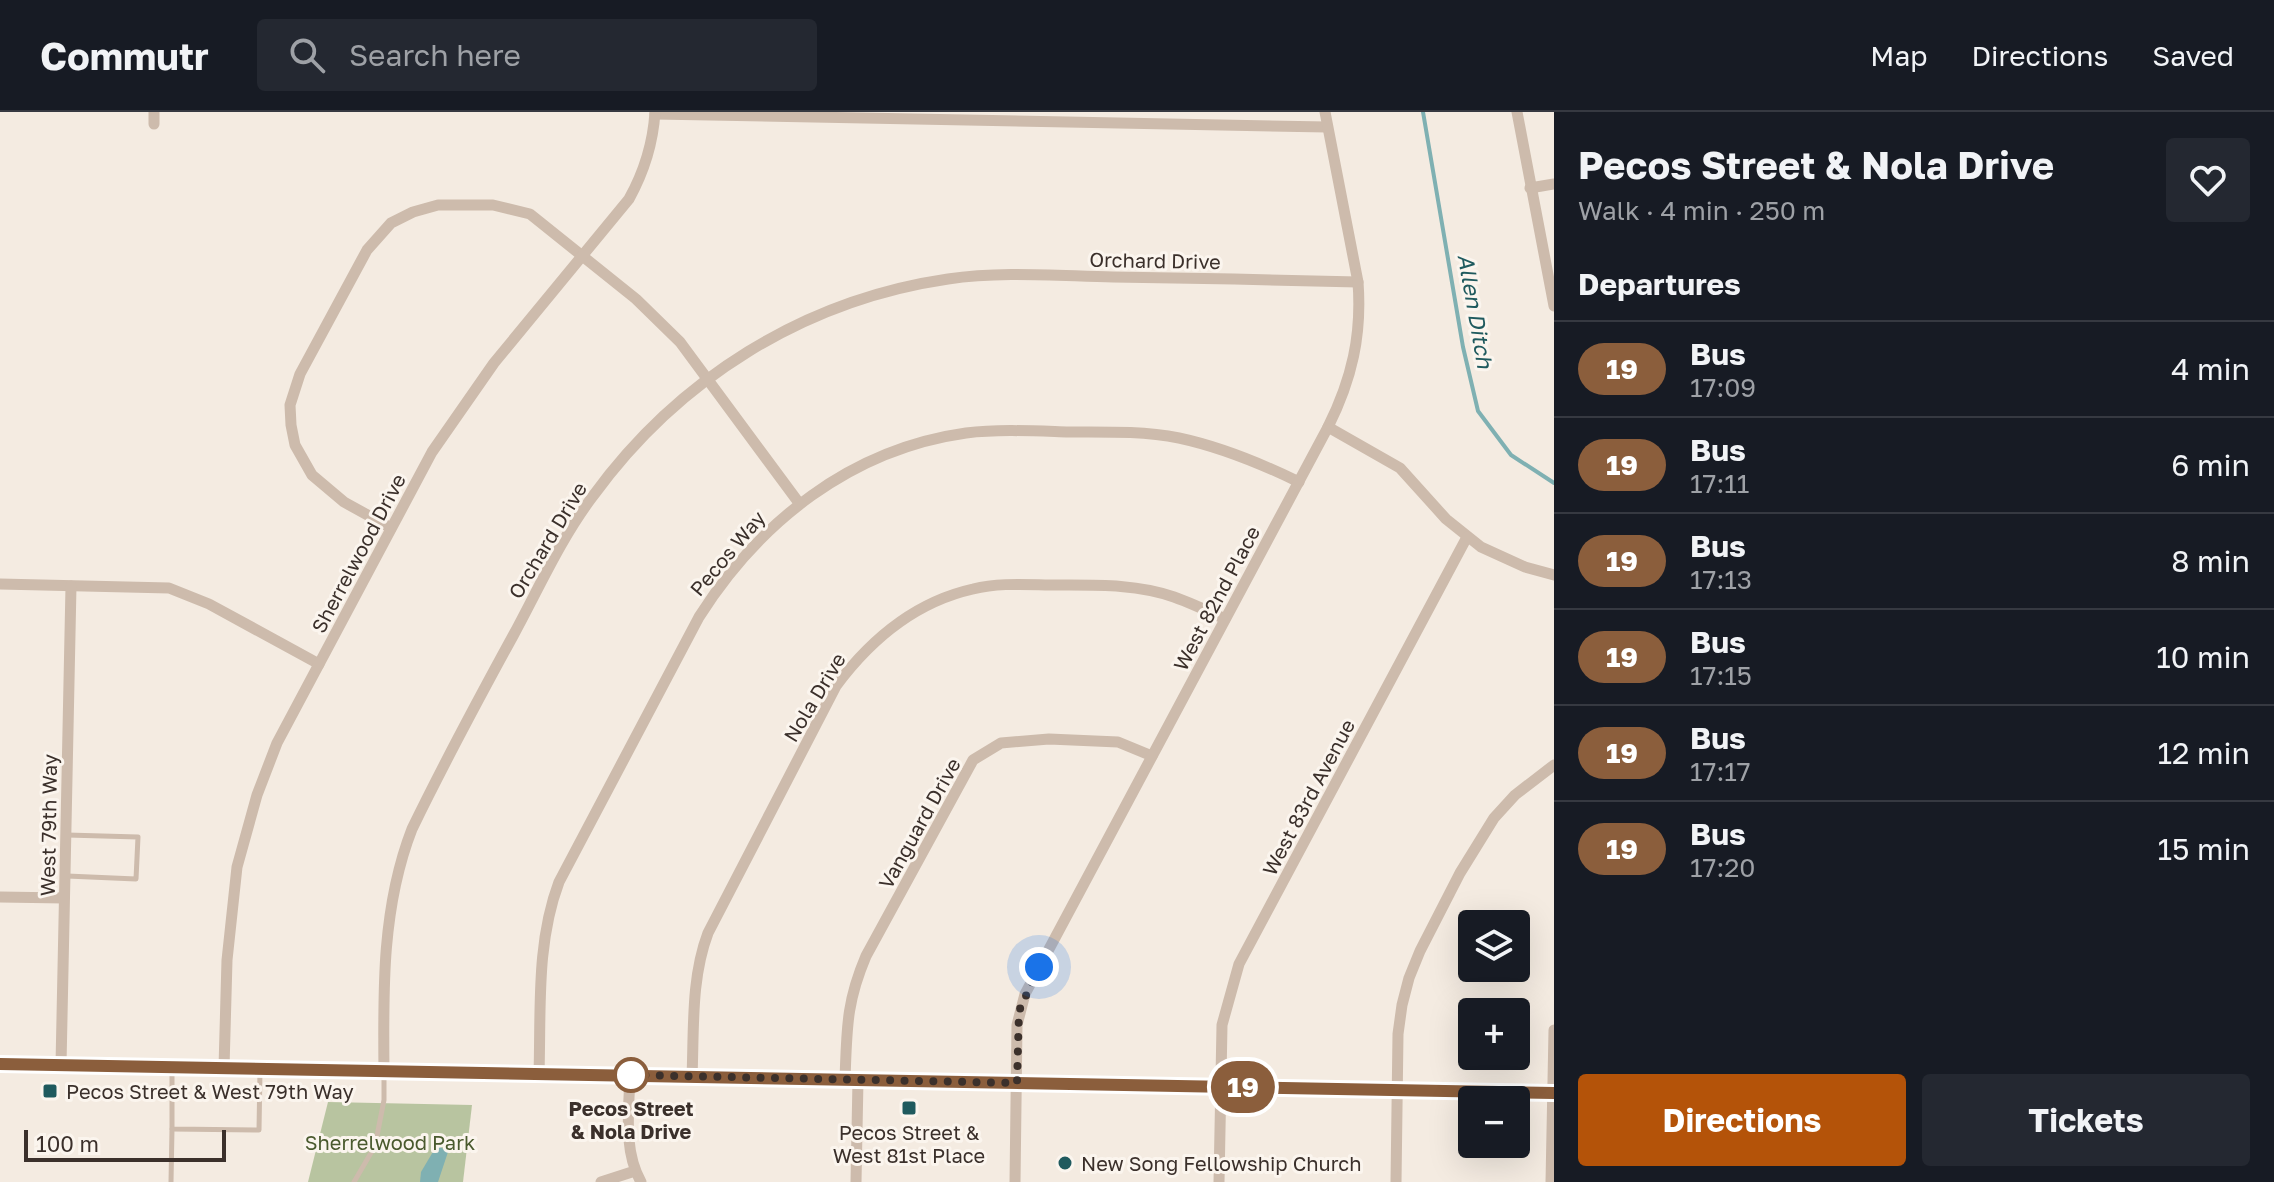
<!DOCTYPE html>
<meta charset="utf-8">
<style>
body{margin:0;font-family:"Golos Text",sans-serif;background:#242831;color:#f1f3f6;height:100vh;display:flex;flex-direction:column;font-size:30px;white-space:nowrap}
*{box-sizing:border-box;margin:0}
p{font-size:26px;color:#9ea1a6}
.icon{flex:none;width:44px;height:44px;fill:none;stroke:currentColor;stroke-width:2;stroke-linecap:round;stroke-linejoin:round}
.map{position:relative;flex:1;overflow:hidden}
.side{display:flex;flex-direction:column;background:#171b24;width:720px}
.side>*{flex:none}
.badge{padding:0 16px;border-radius:26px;font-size:28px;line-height:52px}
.controls{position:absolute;left:1458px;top:798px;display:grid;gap:16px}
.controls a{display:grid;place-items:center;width:72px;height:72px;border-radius:8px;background:#171b24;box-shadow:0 8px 32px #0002;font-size:40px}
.scale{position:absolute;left:24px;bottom:20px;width:202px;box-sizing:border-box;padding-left:8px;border:4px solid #3b302b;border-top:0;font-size:22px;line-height:28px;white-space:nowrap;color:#3b302b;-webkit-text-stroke:6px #fbf5ee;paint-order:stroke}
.you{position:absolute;width:40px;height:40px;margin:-20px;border:6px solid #fff;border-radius:50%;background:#1a73e8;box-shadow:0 0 0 12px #1a73e833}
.map>.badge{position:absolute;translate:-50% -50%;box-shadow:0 0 0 4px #fff}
h2{padding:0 24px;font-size:30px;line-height:72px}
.round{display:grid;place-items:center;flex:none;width:84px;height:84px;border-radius:8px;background:#242831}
.overview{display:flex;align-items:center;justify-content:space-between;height:136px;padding:0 24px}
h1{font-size:38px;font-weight:700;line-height:60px}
.cta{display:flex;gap:16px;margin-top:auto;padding:16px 24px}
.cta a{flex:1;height:92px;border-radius:8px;background:#b45309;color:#fff;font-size:32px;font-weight:700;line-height:92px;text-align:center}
.cta a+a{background:#242831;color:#f1f3f6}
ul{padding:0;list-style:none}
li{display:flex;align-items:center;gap:24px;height:96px;padding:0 24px;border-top:2px solid #363941}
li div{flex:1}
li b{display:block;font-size:30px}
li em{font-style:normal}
li .badge{min-width:88px;font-weight:700;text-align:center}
header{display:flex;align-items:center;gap:48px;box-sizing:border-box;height:112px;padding:0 40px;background:#171b24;border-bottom:2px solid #363941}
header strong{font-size:38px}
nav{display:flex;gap:44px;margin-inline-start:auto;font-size:28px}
.search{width:560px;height:72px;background:#242831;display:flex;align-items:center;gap:20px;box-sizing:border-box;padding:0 28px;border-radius:8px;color:#9ea1a6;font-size:30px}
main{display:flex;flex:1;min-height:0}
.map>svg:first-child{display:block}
</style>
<header>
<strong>Commutr</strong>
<div class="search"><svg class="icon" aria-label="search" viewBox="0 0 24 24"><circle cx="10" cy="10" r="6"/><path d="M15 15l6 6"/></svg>Search here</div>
<nav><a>Map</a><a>Directions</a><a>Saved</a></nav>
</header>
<main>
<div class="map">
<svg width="1554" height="1070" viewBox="0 0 1554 1070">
<rect width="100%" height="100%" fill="#f4ebe1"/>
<polygon fill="#b8c4a0" points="328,990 472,993 463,1070 308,1070"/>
<polygon fill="#7fb0b2" points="437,1033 448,1040 438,1070 420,1070 421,1060"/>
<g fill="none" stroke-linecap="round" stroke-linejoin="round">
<polyline stroke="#7fb0b2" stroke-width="4" points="1423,0 1463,235 1478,299 1511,343 1554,371"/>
<g stroke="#cdbbac" stroke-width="5">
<polyline points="67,723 138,725 136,767 67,764"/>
<polyline points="172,955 172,1017 259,1018 260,958"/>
<polyline points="171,1070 172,1017"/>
<polyline points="354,1070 375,1034 384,988 384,961"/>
</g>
<g stroke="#cdbbac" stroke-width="11">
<polyline points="1517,0 1554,194"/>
<polyline points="655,2 1327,15"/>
<polyline points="154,12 154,0"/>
<polyline points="1530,76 1554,72"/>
<polyline points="1328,315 1400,356 1446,407 1481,435 1525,455 1554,463"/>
<polyline points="391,416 344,390 312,363 295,333 291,313 290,293 300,262 367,138 391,111 413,100 438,93 493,93 530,102 636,187 680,230 799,391"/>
<polyline points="0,472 169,476 209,492 319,552"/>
<polyline points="0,785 64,786"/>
<polyline points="61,953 71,474"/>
<path d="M224 956 227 848 237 755 257 683 277 631 432 340 494 251 629 87C644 60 653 32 655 0"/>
<path d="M384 959C383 877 382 794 412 717 444 651 479 586 514 522 539 476 561 426 593 384 678 267 804 188 948 167 1002 159 1059 164 1113 165 1195 166 1276 168 1358 170"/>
<path d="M539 962C541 897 536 831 559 770L699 505C759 410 851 337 966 321 1000 317 1035 319 1069 320 1106 320 1143 319 1179 326 1221 335 1260 351 1299 370"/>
<path d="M630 963C629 999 623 1038 641 1070"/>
<path d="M692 965C694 916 691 866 708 821L836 574C871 527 915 490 973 477 1001 470 1030 473 1059 473 1096 473 1138 472 1174 485 1191 491 1208 499 1225 507"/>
<path d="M845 967C847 917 846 891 866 844L973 648 1001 631 1049 627 1118 630 1152 644"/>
<polyline points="601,1070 635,1059"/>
<polyline points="856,1070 858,968"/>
<path d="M1015 1070 1017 913 1025 882 1328 315C1352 267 1362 223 1358 170L1325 0"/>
<polyline points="1219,1070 1222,913 1239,852 1467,425"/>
<polyline points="1396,1070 1398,922 1402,893 1409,866 1420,839 1460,761 1494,706 1515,683 1554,653"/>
<polyline points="1551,1070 1554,918"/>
</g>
<polyline stroke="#a18a7d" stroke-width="14" points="0,952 1554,981"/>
</g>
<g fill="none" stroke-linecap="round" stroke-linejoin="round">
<defs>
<polyline id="line" points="0,952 1554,981"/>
</defs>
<use href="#line" stroke="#fff" stroke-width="18"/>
<use href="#line" stroke="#8b5e3c" stroke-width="12"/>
<polyline stroke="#3b302b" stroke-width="8" stroke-dasharray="0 14.4" points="631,963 1017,971 1019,899 1039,855"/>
</g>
<circle fill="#fff" stroke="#8b5e3c" stroke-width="4" cx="631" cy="963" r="16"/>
<g fill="#1f5a5e" stroke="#fbf5ee" stroke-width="3">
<rect x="42" y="971" width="16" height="16" rx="4"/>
<rect x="901" y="988" width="16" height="16" rx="4"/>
<circle cx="1065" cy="1051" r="8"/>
</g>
<g text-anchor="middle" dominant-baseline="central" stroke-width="6" stroke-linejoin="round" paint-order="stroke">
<g font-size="20" fill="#3b302b" stroke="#fbf5ee">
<text transform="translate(1155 148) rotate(1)">Orchard Drive</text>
<text transform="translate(547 428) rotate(-59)">Orchard Drive</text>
<text transform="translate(358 441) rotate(-62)">Sherrelwood Drive</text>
<text transform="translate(727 441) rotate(-50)">Pecos Way</text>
<text transform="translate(1216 486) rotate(-62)">West 82nd Place</text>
<text transform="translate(814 585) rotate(-59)">Nola Drive</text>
<text transform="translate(1308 685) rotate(-62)">West 83rd Avenue</text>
<text transform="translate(919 711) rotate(-61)">Vanguard Drive</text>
<text transform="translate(48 713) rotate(-89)">West 79th Way</text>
</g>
<g font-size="20" fill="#3b302b" stroke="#fbf5ee" text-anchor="start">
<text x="66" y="979">Pecos Street &amp; West 79th Way</text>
<text x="909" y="1020" text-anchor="middle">Pecos Street &amp;<tspan x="909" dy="23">West 81st Place</tspan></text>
<text x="1081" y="1051">New Song Fellowship Church</text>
</g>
<g font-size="20" font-weight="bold" fill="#3b302b" stroke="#fbf5ee">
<text x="631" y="996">Pecos Street<tspan x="631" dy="23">&amp; Nola Drive</tspan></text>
</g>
<g font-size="20" fill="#4a5a2e" stroke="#fbf5ee">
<text x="390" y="1030">Sherrelwood Park</text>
</g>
<g font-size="22" font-style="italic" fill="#1f5a5e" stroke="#fbf5ee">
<text transform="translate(1476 199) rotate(80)">Allen Ditch</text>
</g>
</g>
</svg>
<div class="controls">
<a><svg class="icon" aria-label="layers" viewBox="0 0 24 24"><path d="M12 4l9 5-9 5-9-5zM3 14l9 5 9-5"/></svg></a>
<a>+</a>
<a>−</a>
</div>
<div class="scale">100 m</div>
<div class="you" style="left:1039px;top:855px"></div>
<b class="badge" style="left:1243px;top:975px;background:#8b5e3c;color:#fff">19</b>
</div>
<section class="side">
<div class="overview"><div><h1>Pecos Street &amp; Nola Drive</h1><p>Walk · 4 min · 250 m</p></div><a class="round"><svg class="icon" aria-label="heart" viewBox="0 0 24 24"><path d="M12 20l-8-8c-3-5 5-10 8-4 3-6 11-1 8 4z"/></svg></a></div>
<h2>Departures</h2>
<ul>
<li><span class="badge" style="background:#8b5e3c;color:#fff">19</span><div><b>Bus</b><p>17:09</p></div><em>4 min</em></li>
<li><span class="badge" style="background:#8b5e3c;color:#fff">19</span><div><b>Bus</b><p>17:11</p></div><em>6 min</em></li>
<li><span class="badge" style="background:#8b5e3c;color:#fff">19</span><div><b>Bus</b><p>17:13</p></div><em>8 min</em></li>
<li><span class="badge" style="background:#8b5e3c;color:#fff">19</span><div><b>Bus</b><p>17:15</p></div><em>10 min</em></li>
<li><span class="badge" style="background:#8b5e3c;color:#fff">19</span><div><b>Bus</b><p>17:17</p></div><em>12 min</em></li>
<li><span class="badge" style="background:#8b5e3c;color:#fff">19</span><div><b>Bus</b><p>17:20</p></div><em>15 min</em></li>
</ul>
<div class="cta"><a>Directions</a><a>Tickets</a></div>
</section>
</main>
